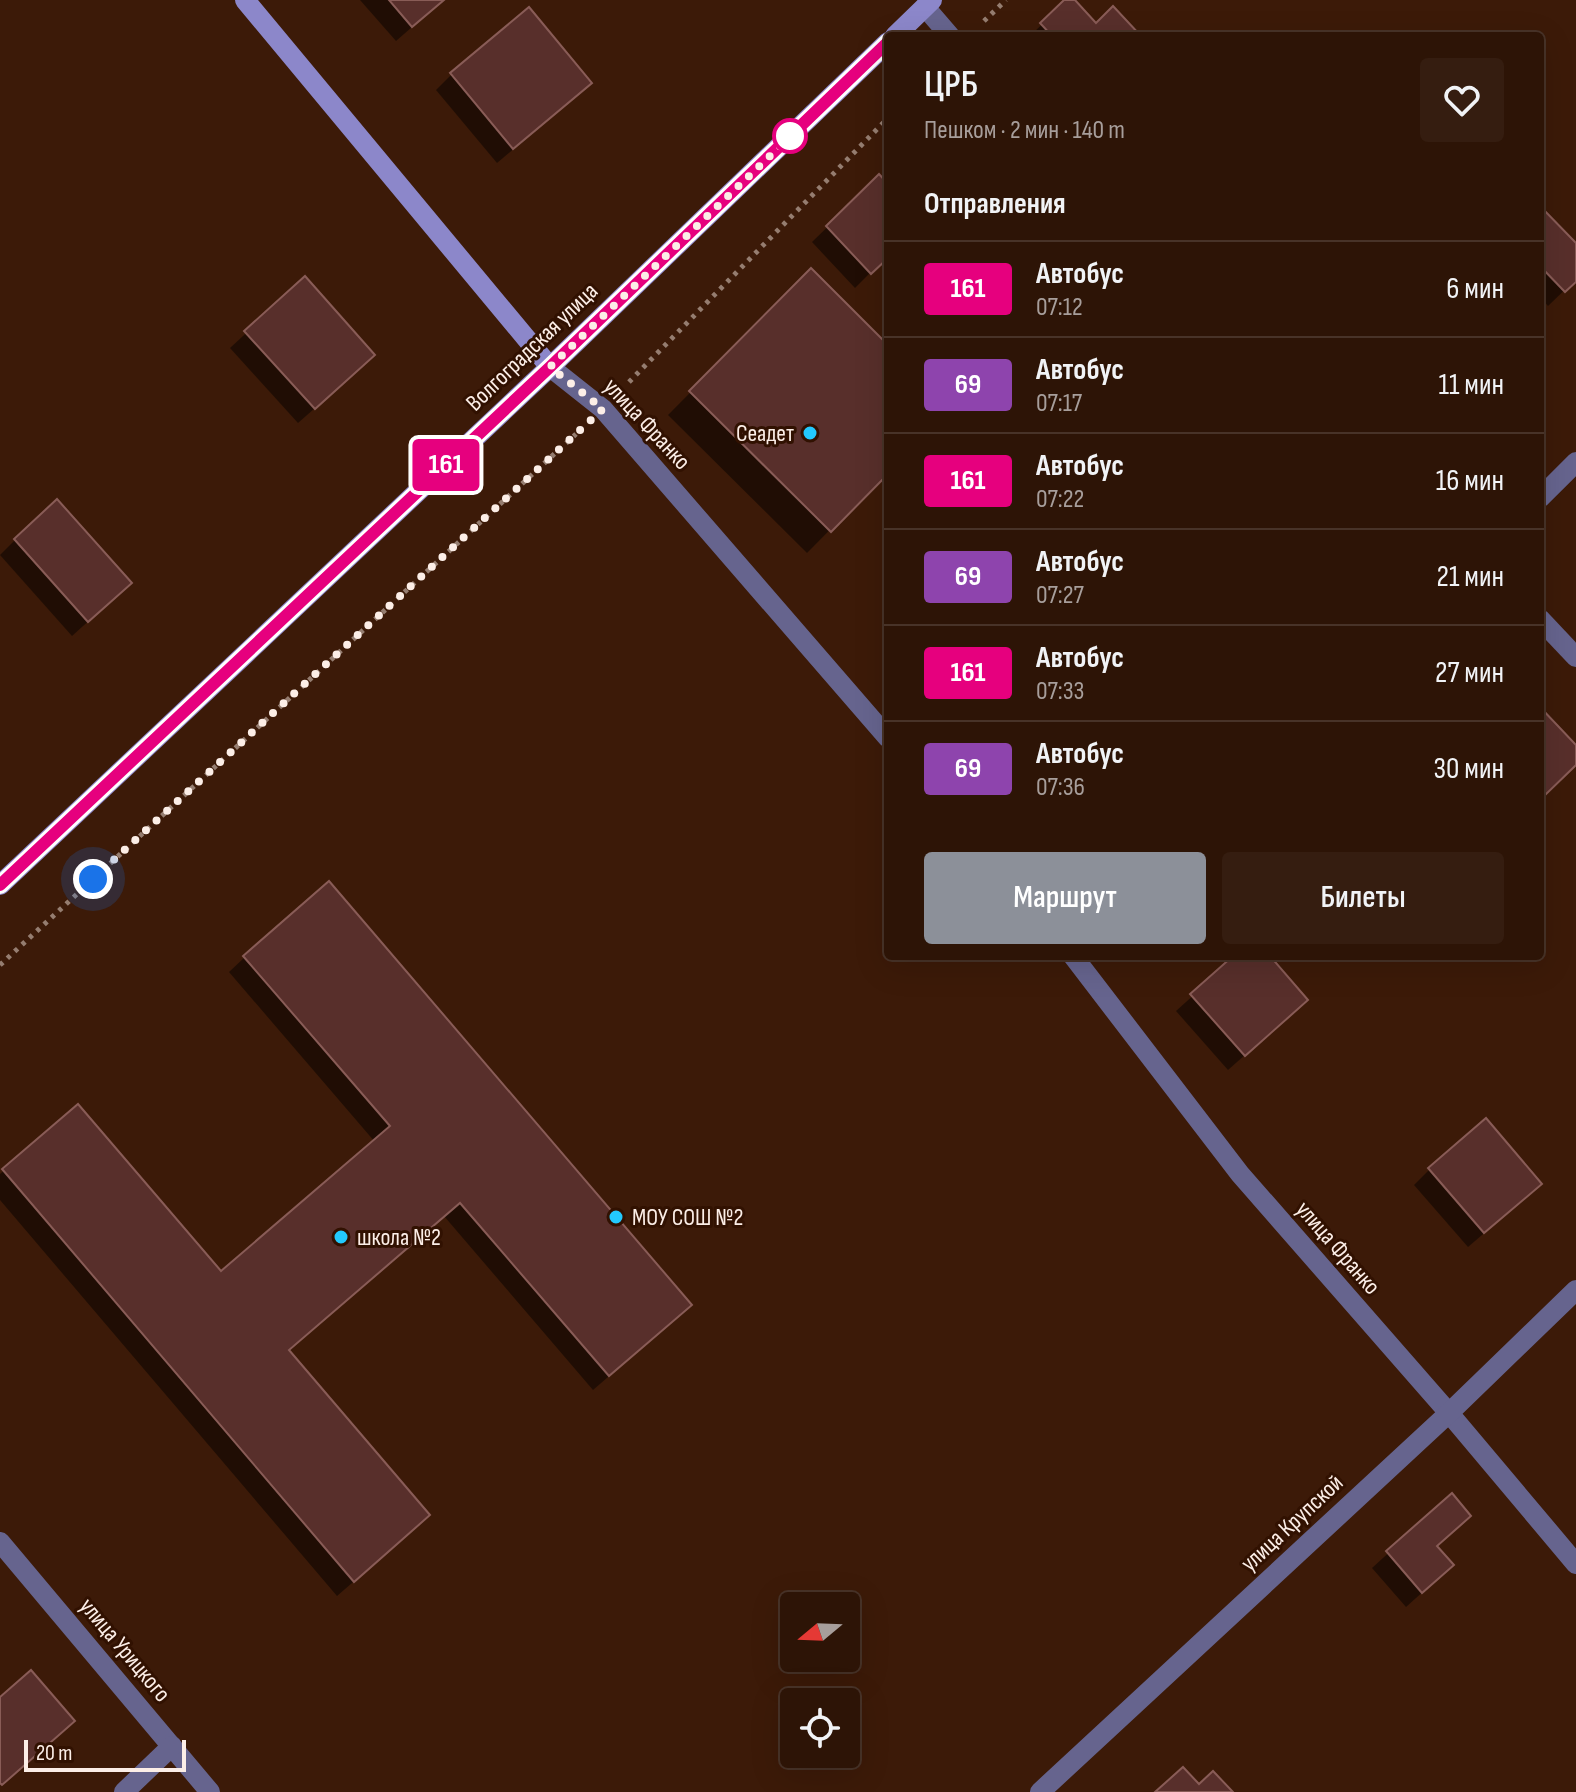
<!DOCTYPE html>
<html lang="ru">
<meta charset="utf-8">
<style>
body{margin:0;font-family:"Sofia Sans Condensed",sans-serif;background:#351d10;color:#f1f3f6;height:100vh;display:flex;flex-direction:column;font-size:30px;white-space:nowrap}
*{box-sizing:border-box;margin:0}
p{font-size:26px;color:#a79e9b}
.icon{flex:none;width:44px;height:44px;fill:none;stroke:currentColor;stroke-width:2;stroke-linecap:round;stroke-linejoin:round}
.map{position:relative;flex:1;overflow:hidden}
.details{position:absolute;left:884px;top:32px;width:660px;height:928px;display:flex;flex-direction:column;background:#2d1406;border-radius:8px;box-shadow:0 8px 32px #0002,0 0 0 2px #483328}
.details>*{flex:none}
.badge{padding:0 16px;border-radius:6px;font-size:28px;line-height:52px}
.needle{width:52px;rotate:251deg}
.controls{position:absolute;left:780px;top:1592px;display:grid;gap:16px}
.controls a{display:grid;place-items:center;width:80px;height:80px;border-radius:8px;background:#2d1406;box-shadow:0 8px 32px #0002,0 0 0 2px #483328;font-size:40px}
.scale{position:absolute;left:24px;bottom:20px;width:162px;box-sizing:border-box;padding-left:8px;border:4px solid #fceee7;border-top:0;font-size:22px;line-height:28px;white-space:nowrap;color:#fceee7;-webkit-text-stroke:6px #311101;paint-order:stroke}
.you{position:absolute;width:40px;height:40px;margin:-20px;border:6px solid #fff;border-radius:50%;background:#1a73e8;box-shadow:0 0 0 12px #1a73e833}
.map>.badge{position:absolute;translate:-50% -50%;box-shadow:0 0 0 4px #fff}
h2{padding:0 40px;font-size:30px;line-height:72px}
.round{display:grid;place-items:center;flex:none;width:84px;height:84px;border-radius:8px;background:#351d10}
.headline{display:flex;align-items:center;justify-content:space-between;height:136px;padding:0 40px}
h1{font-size:38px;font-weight:600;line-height:60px}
.primary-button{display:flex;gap:16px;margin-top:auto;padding:16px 40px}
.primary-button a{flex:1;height:92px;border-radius:8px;background:#8c9099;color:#fff;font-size:32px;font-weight:600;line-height:92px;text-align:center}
.primary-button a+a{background:#351d10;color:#f1f3f6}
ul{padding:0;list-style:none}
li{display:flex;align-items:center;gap:24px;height:96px;padding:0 40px;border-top:2px solid #483328}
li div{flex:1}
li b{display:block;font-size:30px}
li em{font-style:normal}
li .badge{min-width:88px;font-weight:700;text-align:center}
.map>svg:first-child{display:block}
</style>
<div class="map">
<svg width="1576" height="1792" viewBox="0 0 1576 1792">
<rect width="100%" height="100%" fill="#3c1a08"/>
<g fill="#0007">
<polygon points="360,0 443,0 396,41"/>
<polygon points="1067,0 1072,0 1096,25 1138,36 1030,36"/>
<polygon points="451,75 574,98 497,163 436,90"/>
<polygon points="879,177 888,186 888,255 855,288 812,242"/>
<polygon points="1540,209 1576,246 1576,279 1548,306 1540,297"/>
<polygon points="811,271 888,348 888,471 807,553 668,415"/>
<polygon points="305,279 357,371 298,423 230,348"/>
<polygon points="15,540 114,598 72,636 0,555"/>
<polygon points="1237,956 1267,956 1290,1015 1228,1070 1176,1011"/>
<polygon points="245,957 674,1320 593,1390 444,1216 288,1351 412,1531 337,1596 0,1200 0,1174 78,1106 221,1274 375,1142 229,972"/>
<polygon points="1430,1169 1524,1199 1468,1247 1414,1185"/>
<polygon points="1451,1496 1435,1547 1436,1580 1406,1607 1372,1568"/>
</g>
<g fill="#582f2b" stroke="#895c57" stroke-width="2">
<polygon points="389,0 444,0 412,27"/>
<polygon points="1064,0 1075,0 1096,23 1113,6 1141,36 1052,36 1040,23"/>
<polygon points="529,7 592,83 513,149 450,73"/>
<polygon points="879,174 888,184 888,258 871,274 826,226"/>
<polygon points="1540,206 1576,243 1576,282 1565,292 1540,266"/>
<polygon points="811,268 888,345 888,474 831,532 689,391"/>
<polygon points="305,276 375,355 315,409 244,331"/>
<polygon points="57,499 132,583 88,622 14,539"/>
<polygon points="1540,707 1576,745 1576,765 1540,800"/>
<polygon points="329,881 692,1305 609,1376 460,1203 289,1350 430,1515 354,1582 2,1169 78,1104 221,1271 390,1126 243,956"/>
<polygon points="1233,956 1270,956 1308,1000 1245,1056 1190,994"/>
<polygon points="1486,1118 1542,1184 1484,1233 1428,1168"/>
<polygon points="1452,1493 1471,1516 1437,1546 1454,1565 1422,1593 1386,1551"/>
<polygon points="31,1670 75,1721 2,1785 0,1783 0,1697"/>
<polygon points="1183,1767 1199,1784 1213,1771 1233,1792 1155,1792"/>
</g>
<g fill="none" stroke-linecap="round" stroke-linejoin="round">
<g stroke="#957d70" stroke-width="5" stroke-dasharray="4 6" stroke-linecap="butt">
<polyline points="984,21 1006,0"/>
<polyline points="629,382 888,118"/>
<polyline points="0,965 576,434"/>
</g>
<g stroke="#66648e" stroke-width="20">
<polyline points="925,7 950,36"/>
<polyline points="550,367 603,409 888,738"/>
<polyline points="1540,498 1576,462"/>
<polyline points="1540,619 1576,657"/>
<polyline points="1073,956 1240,1174 1449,1413 1576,1564"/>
<polyline points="0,1542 210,1792"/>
<polyline points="124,1792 172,1746"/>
<polyline points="1040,1792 1449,1413 1576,1290"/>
</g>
<g stroke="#8c87ca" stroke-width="20">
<polyline points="245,0 550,367"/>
<polyline points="895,36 932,0"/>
<polyline points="0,885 550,367 888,42"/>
</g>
</g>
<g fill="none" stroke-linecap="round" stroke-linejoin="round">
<defs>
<polyline id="line" points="0,885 550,367 888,42"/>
</defs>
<use href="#line" stroke="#fff" stroke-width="18"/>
<use href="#line" stroke="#e6007e" stroke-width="12"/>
<polyline stroke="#fceee7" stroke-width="8" stroke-dasharray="0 14.4" points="93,879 603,409 550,367 798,129 790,136"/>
</g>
<circle fill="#fff" stroke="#e6007e" stroke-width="4" cx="790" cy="136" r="16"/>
<g fill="#23c9fe" stroke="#311101" stroke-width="3">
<circle cx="810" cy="433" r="8"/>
<circle cx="616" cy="1217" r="8"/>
<circle cx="341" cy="1237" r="8"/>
</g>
<g text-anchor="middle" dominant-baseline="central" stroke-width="6" stroke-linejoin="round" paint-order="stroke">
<g font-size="24" fill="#fceee7" stroke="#311101">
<text transform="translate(532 347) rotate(-44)">Волгоградская улица</text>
<text transform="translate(647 424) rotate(47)">улица Франко</text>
<text transform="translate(1338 1248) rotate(49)">улица Франко</text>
<text transform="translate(1292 1523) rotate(-43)">улица Крупской</text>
<text transform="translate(125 1650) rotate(50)">улица Урицкого</text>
</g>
<g font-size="24" fill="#fceee7" stroke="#311101" text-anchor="start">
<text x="794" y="433" text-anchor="end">Сеадет</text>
<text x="632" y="1217">МОУ СОШ №2</text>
<text x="357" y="1237">школа №2</text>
</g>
</g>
</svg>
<div class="controls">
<a><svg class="needle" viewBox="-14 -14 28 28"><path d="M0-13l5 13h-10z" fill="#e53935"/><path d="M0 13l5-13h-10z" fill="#a79e9b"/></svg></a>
<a><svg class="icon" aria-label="locate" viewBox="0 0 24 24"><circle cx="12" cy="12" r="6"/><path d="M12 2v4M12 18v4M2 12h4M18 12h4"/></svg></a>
</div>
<div class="scale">20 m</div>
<div class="you" style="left:93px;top:879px"></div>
<b class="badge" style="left:446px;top:465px;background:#e6007e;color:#fff">161</b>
<section class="details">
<div class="headline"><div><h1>ЦРБ</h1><p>Пешком · 2 мин · 140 m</p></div><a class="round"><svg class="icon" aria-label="heart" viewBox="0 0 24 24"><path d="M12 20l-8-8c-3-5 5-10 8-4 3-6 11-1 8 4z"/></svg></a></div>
<h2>Отправления</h2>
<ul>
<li><span class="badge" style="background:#e6007e;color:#fff">161</span><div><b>Автобус</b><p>07:12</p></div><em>6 мин</em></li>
<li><span class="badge" style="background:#8e44ad;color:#fff">69</span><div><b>Автобус</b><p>07:17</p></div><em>11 мин</em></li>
<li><span class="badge" style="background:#e6007e;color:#fff">161</span><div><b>Автобус</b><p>07:22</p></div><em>16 мин</em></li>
<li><span class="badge" style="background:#8e44ad;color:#fff">69</span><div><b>Автобус</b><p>07:27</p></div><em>21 мин</em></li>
<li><span class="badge" style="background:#e6007e;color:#fff">161</span><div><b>Автобус</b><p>07:33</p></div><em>27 мин</em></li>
<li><span class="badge" style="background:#8e44ad;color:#fff">69</span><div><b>Автобус</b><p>07:36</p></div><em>30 мин</em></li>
</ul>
<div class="primary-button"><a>Маршрут</a><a>Билеты</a></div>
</section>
</div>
